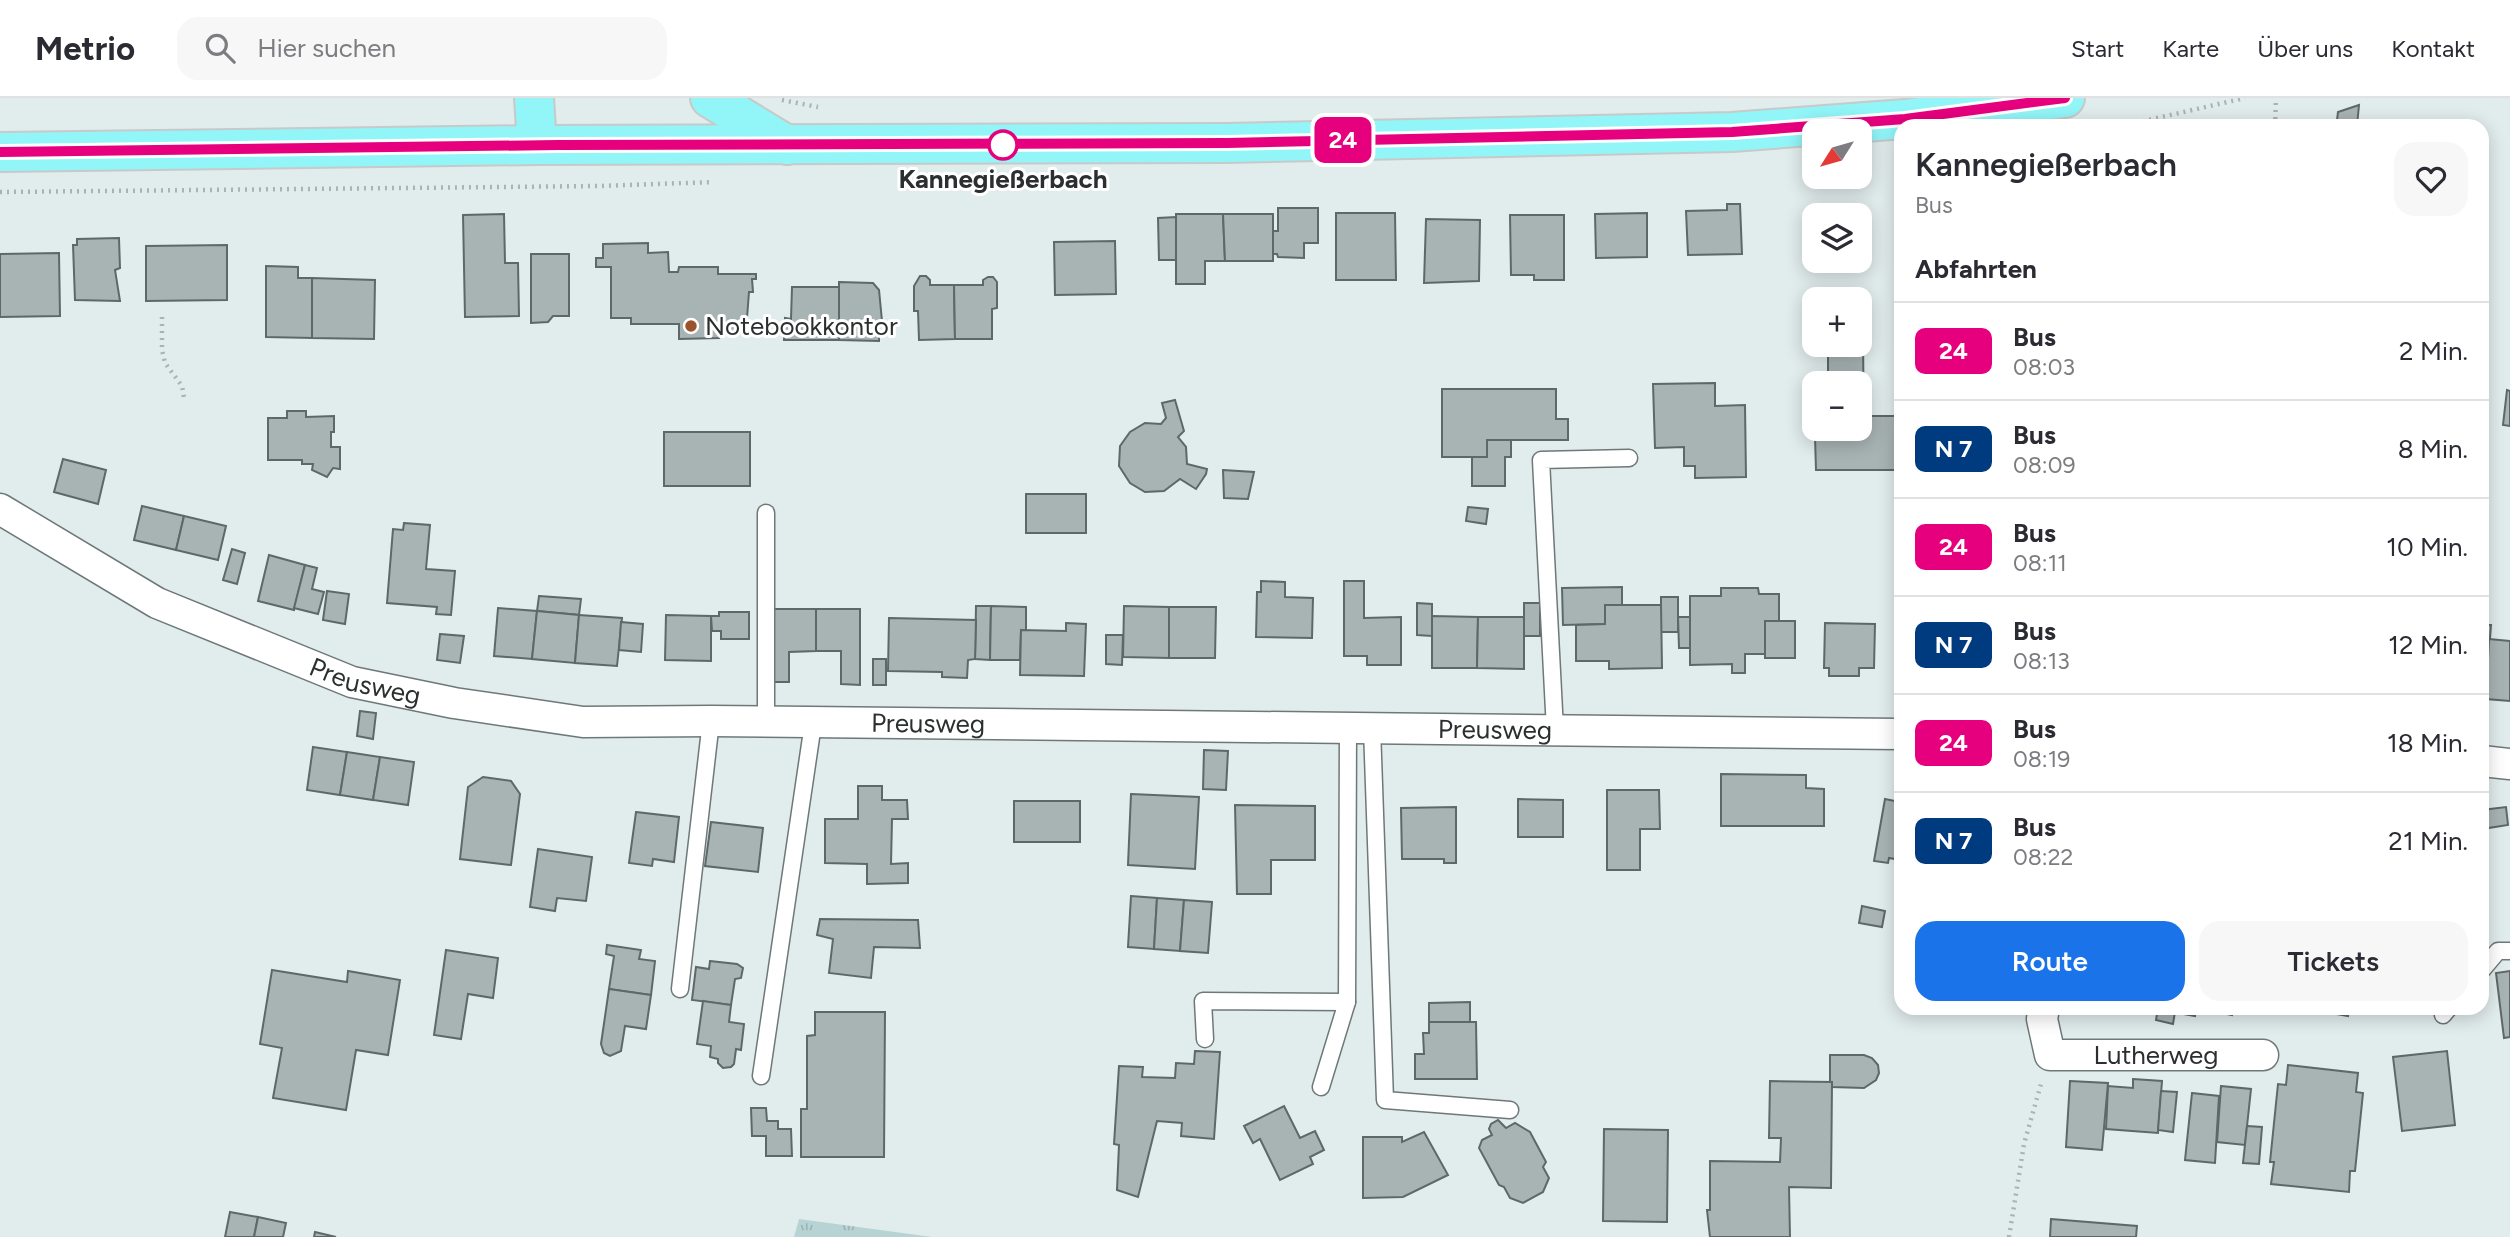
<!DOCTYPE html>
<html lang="de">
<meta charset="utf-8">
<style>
body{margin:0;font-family:Figtree,sans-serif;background:#f7f7f7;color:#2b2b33;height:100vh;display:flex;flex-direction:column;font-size:26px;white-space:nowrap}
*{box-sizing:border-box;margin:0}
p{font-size:23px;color:#7c7c81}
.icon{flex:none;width:38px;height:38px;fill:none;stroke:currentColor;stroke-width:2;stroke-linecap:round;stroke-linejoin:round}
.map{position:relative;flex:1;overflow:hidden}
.panel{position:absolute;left:1894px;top:21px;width:595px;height:896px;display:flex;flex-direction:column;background:#fff;border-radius:21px;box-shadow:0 4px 18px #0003}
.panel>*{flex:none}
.badge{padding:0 14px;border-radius:10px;font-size:24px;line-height:46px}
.needle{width:46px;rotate:233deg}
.fabs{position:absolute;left:1802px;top:21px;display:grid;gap:14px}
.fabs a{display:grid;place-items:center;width:70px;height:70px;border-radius:14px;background:#fff;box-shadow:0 4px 18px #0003;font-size:35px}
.map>.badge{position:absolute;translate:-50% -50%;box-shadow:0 0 0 4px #fff}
h2{padding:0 21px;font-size:26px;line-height:63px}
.round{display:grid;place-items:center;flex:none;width:74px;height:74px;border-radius:21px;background:#f7f7f7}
.headline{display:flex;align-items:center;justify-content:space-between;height:119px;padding:0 21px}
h1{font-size:33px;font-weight:600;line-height:52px}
.button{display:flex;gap:14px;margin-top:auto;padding:14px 21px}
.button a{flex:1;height:80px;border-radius:21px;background:#1a73e8;color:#fff;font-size:28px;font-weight:600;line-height:80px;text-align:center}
.button a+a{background:#f7f7f7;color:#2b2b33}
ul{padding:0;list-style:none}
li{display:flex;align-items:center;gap:21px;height:98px;padding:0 21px;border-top:2px solid #e1e1e2}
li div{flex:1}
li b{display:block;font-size:26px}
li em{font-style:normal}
li .badge{min-width:77px;font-weight:700;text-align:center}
header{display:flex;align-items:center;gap:42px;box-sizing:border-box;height:98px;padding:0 35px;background:#fff;border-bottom:2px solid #e1e1e2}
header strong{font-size:33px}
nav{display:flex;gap:38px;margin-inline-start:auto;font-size:24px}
.search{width:490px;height:63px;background:#f7f7f7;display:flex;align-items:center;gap:18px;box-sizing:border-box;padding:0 24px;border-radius:21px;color:#7c7c81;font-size:26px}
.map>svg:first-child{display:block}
</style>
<header>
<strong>Metrio</strong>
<div class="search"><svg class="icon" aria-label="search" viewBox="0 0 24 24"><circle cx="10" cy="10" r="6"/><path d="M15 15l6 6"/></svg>Hier suchen</div>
<nav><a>Start</a><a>Karte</a><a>Über uns</a><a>Kontakt</a></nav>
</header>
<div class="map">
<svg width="2510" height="1139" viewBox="0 0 2510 1139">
<defs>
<pattern id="grass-tufts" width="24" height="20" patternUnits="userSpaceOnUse" patternTransform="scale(1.75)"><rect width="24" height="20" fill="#b7d3d4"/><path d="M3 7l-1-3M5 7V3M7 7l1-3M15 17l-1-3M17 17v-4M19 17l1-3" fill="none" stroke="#9eb5b6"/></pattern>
</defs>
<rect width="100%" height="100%" fill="#e1ecec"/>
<polygon fill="url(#grass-tufts)" points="799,1121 932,1139 794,1139"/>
<g fill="#a8b3b3" stroke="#5e6868" stroke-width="2">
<polygon points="2359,7 2357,28 2309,28 2310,25 2337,22 2338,14"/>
<polygon points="1727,106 1740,106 1742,156 1688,157 1686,113 1727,112"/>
<polygon points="1278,110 1318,110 1318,145 1304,145 1304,160 1278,159 1277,156 1273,156 1273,133 1278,133"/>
<polygon points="1336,115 1395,115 1396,182 1336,182"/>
<polygon points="1647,115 1647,159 1596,160 1595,116"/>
<polygon points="504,116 505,165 518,165 519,218 465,219 463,117"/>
<polygon points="1176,116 1223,116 1225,163 1205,163 1205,186 1176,186"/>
<polygon points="1223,116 1273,116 1273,163 1225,163"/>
<polygon points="1510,117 1564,117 1564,182 1534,182 1534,177 1511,177"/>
<polygon points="1176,119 1176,162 1159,162 1158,120"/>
<polygon points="1426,121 1480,122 1479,183 1424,185"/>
<polygon points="119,140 120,170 115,172 120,203 75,202 73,147 77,147 77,141"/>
<polygon points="1115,143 1116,196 1055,197 1054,144"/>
<polygon points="648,145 648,155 668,154 669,174 678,174 679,169 718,169 718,176 756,176 756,181 752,181 753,194 749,194 746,233 718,233 719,240 679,241 679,226 631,226 631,220 611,220 611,169 596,169 596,160 603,160 603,146"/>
<polygon points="227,147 227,202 146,203 146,148"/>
<polygon points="59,155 60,218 0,219 0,156"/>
<polygon points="531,156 569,156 569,218 553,218 548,224 531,225"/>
<polygon points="266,168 298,169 298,180 312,180 312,240 266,239"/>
<polygon points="920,178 926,178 930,182 930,187 954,187 955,241 919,242 918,213 914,213 914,188"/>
<polygon points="988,179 993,179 997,184 997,210 992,211 992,241 955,241 954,187 983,187 983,182"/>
<polygon points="312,180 375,182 374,241 312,240"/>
<polygon points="839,184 873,185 879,192 882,223 879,223 879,243 839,242"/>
<polygon points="792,189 839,189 839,242 784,242 785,220 791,221"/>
<polygon points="1860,242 1863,242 1864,339 1829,339 1829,331 1860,331 1860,285 1828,285 1828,247 1860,247"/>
<polygon points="1715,285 1715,308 1745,307 1746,379 1695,380 1695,368 1684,368 1684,349 1655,350 1653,286"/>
<polygon points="1442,291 1556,291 1556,321 1568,321 1568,342 1487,342 1487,359 1442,359"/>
<polygon points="2507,292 2510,293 2510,328 2503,327"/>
<polygon points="1175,302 1184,333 1178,339 1186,349 1187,366 1207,371 1206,376 1196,391 1180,381 1164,393 1145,394 1130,385 1119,368 1120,348 1130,334 1145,325 1161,326 1166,320 1162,305"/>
<polygon points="287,313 306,313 306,319 334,318 334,334 331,334 331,349 340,349 340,371 333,370 327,379 312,372 313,366 302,366 302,362 268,362 268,320 287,320"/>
<polygon points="1864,318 1900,318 1900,372 1816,372 1815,339 1864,339"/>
<rect x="664" y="334" width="86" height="54"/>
<polygon points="1487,342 1511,342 1511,359 1505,359 1505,388 1472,388 1472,359 1487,359"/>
<polygon points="63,361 106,372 98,406 54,394"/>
<polygon points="1223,372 1254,374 1248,401 1224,400"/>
<rect x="1026" y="396" width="60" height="39"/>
<polygon points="142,408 184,418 176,452 134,442"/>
<polygon points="1468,409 1488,411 1486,426 1466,423"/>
<polygon points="184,418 226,428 218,462 176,452"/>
<polygon points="404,425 430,427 426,471 455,473 451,517 436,516 437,509 387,505 393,431 403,432"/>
<polygon points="232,451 245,455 237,486 223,482"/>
<polygon points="269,457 305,467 294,512 258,503"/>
<polygon points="305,467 317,470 312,491 324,494 318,516 294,510"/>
<polygon points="1261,483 1285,484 1285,499 1313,500 1312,540 1256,539 1257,494 1261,494"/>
<polygon points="1344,483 1364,483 1364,520 1401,519 1401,567 1367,567 1367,558 1344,558"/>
<polygon points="1622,489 1622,507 1605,507 1605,526 1563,527 1562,490"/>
<polygon points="1721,490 1758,490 1759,496 1779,496 1779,523 1765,523 1765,556 1745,556 1745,575 1732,575 1732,566 1690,567 1690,498 1721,498"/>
<polygon points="327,493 349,496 345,526 323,522"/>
<polygon points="539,498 581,501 579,517 537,513"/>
<rect x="1661" y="499" width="17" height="35"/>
<polygon points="1417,505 1432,506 1432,538 1417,537"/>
<rect x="1524" y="505" width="16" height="33"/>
<polygon points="1605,507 1661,507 1662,570 1609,571 1609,563 1576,563 1576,527 1605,526"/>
<polygon points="976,508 991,508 990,562 975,561"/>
<polygon points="991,508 1026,509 1026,533 1021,532 1020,562 990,562"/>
<polygon points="1124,508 1169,509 1169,560 1123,559"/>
<polygon points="1169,509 1216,509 1215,560 1169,560"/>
<polygon points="498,510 537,513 532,561 494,558"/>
<polygon points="771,511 816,511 816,553 789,554 789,584 771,584"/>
<polygon points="816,511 860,511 860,587 841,586 841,553 816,553"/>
<polygon points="537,513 579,517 575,565 532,561"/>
<polygon points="719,514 749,514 749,541 721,541 721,533 712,533 711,518 719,518"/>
<polygon points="579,517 622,520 617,568 575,565"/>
<polygon points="666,517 711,518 711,563 665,562"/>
<polygon points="1432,518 1478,519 1477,570 1432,570"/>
<polygon points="1478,519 1524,519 1524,571 1477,570"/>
<polygon points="1678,519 1690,519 1690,550 1679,550"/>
<polygon points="889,520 976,522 975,561 968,562 967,580 942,579 942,574 888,573"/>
<rect x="1765" y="523" width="30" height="37"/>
<polygon points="621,524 643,526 641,554 619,552"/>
<polygon points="1066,525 1086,526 1084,578 1020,577 1021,532 1066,533"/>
<polygon points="1825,525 1875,526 1874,570 1859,570 1859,578 1829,578 1829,570 1824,570"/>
<polygon points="2482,527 2491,527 2488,568 2482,567"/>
<polygon points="440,536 464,538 460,565 437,562"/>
<polygon points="1106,537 1123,537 1122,567 1106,566"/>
<polygon points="2489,541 2510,543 2510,603 2486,601"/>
<rect x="873" y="561" width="13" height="26"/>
<polygon points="360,613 376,615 373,641 357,638"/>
<polygon points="313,649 347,654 340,697 307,692"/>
<polygon points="1204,652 1228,653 1226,692 1203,691"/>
<polygon points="347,654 380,659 373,702 340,697"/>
<polygon points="380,659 414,664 408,707 373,702"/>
<polygon points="1721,676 1806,677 1806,690 1824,691 1824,728 1721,728"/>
<polygon points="483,679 511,683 520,696 511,767 460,761 468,689"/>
<polygon points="858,688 882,688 882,702 907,702 908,721 892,721 891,766 908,765 908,785 867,786 867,766 825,765 825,721 858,721"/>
<polygon points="1607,692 1659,692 1660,731 1640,731 1640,772 1607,772"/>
<polygon points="1131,696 1199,699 1195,771 1128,767"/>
<polygon points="1518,701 1563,702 1563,739 1518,739"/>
<polygon points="1885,701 1900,704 1900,762 1889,760 1888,765 1874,763"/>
<rect x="1014" y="703" width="66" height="41"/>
<polygon points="1235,707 1315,708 1315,762 1271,762 1271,796 1237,796"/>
<polygon points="1456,709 1456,765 1444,765 1444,761 1402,761 1401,710"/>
<polygon points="2506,709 2508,727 2482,731 2482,712"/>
<polygon points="636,714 679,719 674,764 653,761 652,768 629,765"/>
<polygon points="711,724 763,730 758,774 705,768"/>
<polygon points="538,751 592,759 586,803 557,800 555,813 530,809"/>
<polygon points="1131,798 1157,800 1154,851 1128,849"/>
<polygon points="1157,800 1184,802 1180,853 1154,851"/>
<polygon points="1184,802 1212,804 1208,855 1180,853"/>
<polygon points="1862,808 1885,813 1882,829 1859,825"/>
<polygon points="820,821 918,822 920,850 874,849 871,880 829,875 833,841 817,837"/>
<polygon points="607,847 641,852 639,861 655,863 651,897 609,891 614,858 606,856"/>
<polygon points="446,852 498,860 493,900 468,896 461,941 434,937"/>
<polygon points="710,863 737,866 743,870 741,880 735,881 731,907 692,902 696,869 709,871"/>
<polygon points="272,872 347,884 348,873 400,882 388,957 356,952 346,1012 273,1000 282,950 260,946"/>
<polygon points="2510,873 2510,939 2504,940 2496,875"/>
<polygon points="609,891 651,897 646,931 625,928 621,953 610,958 604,955 601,946"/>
<polygon points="703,903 731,907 729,924 744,926 741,952 736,951 734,966 731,969 723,970 718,965 718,961 710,959 711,948 697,946"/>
<polygon points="1470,904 1470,924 1429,924 1429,905"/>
<polygon points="2118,910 2143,910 2142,914"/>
<polygon points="2158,910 2173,910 2172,914 2175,914 2173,926 2156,922"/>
<polygon points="2173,910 2196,910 2195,918 2172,914"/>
<polygon points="2198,910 2233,910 2232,917"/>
<polygon points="2304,910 2349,910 2348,918"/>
<polygon points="815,914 885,914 884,1059 801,1059 801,1011 807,1011 807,938 815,937"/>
<polygon points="1429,924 1476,924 1477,981 1415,981 1415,956 1424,956 1423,935 1429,935"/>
<polygon points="1195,953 1220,954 1214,1041 1181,1038 1182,1025 1157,1023 1138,1099 1117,1092 1119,1047 1114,1046 1119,968 1143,969 1142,979 1175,980 1176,965 1194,966"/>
<polygon points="2447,953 2455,1027 2402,1033 2393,959"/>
<polygon points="1830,957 1864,957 1872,960 1878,967 1879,975 1876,982 1864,990 1832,989 1832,984 1830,984"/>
<polygon points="2288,967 2358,975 2356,994 2363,995 2355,1073 2350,1073 2349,1094 2271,1086 2274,1064 2270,1064 2278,986 2286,987"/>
<polygon points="2133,981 2162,983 2158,1035 2106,1031 2108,988 2133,990"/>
<polygon points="1770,983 1832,984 1831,1090 1789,1089 1790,1139 1710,1139 1707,1112 1710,1112 1710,1063 1780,1064 1781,1040 1769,1040"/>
<polygon points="2070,983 2108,985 2102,1052 2066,1049"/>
<polygon points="2221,988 2251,991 2245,1047 2217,1044"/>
<polygon points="2161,993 2177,994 2173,1034 2158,1032"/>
<polygon points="2192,995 2219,998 2215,1065 2185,1062"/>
<polygon points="1284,1008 1300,1040 1315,1033 1324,1052 1310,1059 1313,1066 1280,1082 1260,1041 1253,1045 1244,1028"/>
<polygon points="751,1010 766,1010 767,1023 778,1023 778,1031 791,1031 792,1058 766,1058 766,1038 752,1038"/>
<polygon points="1498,1022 1506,1030 1515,1025 1530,1034 1546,1064 1543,1069 1549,1080 1543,1094 1523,1105 1510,1100 1504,1089 1499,1087 1479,1050 1482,1042 1492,1037 1489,1031 1491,1026"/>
<polygon points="2247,1028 2262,1029 2259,1066 2243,1065"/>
<polygon points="1604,1031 1668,1032 1667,1124 1603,1123"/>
<polygon points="1424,1034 1448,1077 1403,1099 1363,1100 1363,1039 1402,1039 1402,1044"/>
<polygon points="230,1114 258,1119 254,1139 225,1139"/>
<polygon points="258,1119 286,1125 283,1139 254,1139"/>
<polygon points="2051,1121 2137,1128 2136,1139 2050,1139"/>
<polygon points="315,1134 336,1139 314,1139"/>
</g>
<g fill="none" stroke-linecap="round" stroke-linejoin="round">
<defs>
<g id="lane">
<polyline points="766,624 766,415"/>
<polyline points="1372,630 1385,1002 1510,1012"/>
<polyline points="1555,632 1541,362 1629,360"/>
<polyline points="2482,872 2498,853 2510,853"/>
<polyline points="680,891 711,623"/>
<polyline points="2443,917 2449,910"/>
<polyline points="1205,941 1203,903 1347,904"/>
<polyline points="761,978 813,626"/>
<polyline points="1321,989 1347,904 1348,630"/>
</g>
<g id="street">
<path id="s1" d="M0 411 157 505 352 584 454 605 583 624 711 623 1900 636"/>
<polyline points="2482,663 2510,666"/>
<path id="s2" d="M2044 910 2042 921 2050 957H2263"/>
</g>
<g id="primary">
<polyline points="534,0 537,47"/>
<polyline points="710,0 787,47"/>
<polyline points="0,54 537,47 1227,45 1732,34 1905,21 2065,0"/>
</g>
</defs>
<use href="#lane" stroke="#6e7878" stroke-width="19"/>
<use href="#street" stroke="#6e7878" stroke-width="33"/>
<use href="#primary" stroke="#c8c9c9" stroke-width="42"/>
<g stroke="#aab3b3" stroke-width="4.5" stroke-dasharray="2 5" stroke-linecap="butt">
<polyline points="782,2 818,9"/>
<polyline points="2122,28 2245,0"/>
<polyline points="2275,28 2276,0"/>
<polyline points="0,94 599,88 713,84"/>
<polyline points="162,219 162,252 165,265 182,288 184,300"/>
<polyline points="2009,1139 2024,1046 2041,986"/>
</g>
<use href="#lane" stroke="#fff" stroke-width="16"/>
<use href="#street" stroke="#fff" stroke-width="30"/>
<use href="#primary" stroke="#92f5f8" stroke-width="38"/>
</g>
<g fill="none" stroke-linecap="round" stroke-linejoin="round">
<defs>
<polyline id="line" points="0,54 558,47 1227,45 1732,34 1905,21 2065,0"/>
</defs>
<use href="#line" stroke="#fff" stroke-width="16"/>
<use href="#line" stroke="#e6007e" stroke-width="10"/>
</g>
<circle fill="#fff" stroke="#e6007e" stroke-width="3.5" cx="1003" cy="47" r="14"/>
<circle fill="#9a542c" stroke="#fff" stroke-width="2.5" cx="691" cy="228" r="7"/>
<g text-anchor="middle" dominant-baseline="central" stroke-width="6" stroke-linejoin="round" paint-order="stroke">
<g font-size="26" font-weight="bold" fill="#2b2f2f" stroke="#fff">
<text x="1003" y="81">Kannegießerbach</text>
</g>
<g font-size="26" fill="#2b2f2f" stroke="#fff" text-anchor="start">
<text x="705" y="228">Notebookkontor</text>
</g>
<g font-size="26" fill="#2b2f2f" stroke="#fff">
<text stroke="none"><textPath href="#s1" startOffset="406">Preusweg</textPath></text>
<text stroke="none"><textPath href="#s1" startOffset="973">Preusweg</textPath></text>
<text stroke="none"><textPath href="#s1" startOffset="1540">Preusweg</textPath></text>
<text stroke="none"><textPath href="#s2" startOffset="154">Lutherweg</textPath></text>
</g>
</g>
</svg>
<div class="fabs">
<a><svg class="needle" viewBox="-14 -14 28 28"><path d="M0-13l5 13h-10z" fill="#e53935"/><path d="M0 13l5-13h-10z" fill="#7c7c81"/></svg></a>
<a><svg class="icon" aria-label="layers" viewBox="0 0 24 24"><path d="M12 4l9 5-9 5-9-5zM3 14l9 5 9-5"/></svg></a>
<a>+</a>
<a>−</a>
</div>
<b class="badge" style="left:1343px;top:42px;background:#e6007e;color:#fff">24</b>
<section class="panel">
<div class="headline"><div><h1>Kannegießerbach</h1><p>Bus</p></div><a class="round"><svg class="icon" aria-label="heart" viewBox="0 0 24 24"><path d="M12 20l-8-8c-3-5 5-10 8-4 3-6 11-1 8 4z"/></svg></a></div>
<h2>Abfahrten</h2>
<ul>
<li><span class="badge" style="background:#e6007e;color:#fff">24</span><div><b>Bus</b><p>08:03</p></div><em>2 Min.</em></li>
<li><span class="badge" style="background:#003b80;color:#fff">N 7</span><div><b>Bus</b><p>08:09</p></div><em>8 Min.</em></li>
<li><span class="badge" style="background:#e6007e;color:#fff">24</span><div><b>Bus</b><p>08:11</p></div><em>10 Min.</em></li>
<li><span class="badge" style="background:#003b80;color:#fff">N 7</span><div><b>Bus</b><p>08:13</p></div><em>12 Min.</em></li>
<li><span class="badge" style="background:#e6007e;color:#fff">24</span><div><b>Bus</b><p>08:19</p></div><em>18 Min.</em></li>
<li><span class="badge" style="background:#003b80;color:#fff">N 7</span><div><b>Bus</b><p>08:22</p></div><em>21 Min.</em></li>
</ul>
<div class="button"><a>Route</a><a>Tickets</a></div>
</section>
</div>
